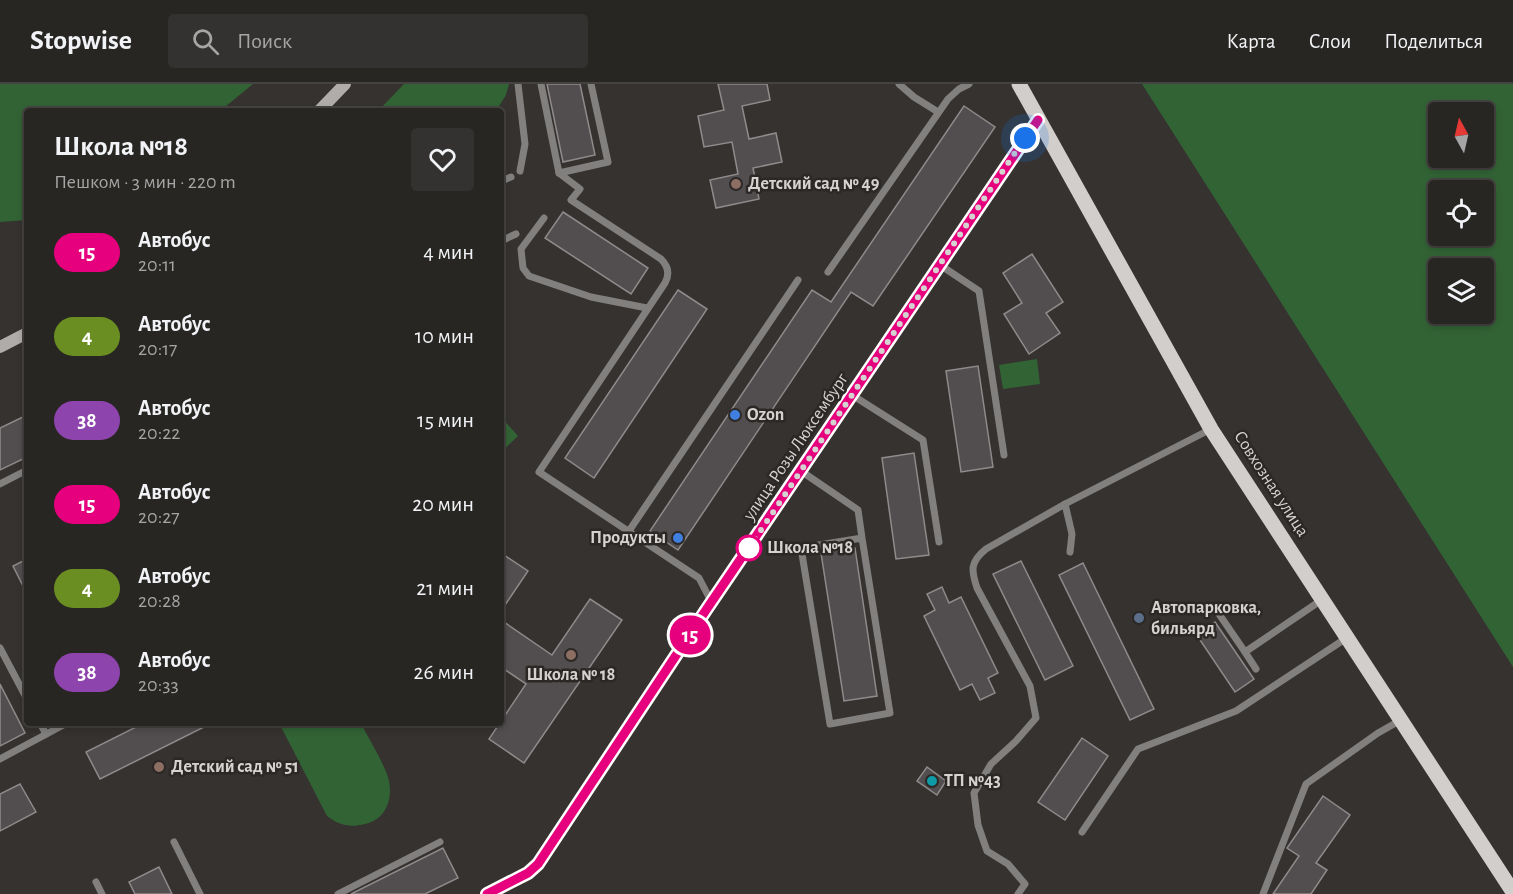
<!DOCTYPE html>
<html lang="ru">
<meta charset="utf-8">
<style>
body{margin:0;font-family:"Alegreya Sans",sans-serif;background:#343230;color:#f1f3f6;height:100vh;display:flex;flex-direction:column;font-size:22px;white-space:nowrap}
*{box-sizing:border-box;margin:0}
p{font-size:20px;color:#a5a5a6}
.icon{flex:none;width:33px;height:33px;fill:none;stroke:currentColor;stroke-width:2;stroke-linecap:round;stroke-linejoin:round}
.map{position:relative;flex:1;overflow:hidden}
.drawer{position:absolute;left:24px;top:24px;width:480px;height:618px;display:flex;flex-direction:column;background:#282623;border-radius:6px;box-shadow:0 3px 9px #0003,0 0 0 2px #444341}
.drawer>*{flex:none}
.badge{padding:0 12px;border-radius:20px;font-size:21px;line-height:39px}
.needle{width:39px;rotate:352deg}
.buttons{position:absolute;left:1428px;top:18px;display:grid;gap:12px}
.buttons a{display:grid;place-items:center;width:66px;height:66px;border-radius:6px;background:#282623;box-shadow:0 3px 9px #0003,0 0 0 2px #444341;font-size:30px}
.you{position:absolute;width:30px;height:30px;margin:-15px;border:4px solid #fff;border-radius:50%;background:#1a73e8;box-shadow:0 0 0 9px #1a73e833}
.map>.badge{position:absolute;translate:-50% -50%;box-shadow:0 0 0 3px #fff}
.round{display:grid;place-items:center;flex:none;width:63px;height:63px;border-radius:6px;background:#343230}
.head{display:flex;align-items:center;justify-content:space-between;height:102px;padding:0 30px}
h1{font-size:28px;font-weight:600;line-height:45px}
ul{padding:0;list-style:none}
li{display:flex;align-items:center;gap:18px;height:84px;padding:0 30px}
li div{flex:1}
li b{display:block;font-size:22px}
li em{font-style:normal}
li .badge{min-width:66px;font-weight:700;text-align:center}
header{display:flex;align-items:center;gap:36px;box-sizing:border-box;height:84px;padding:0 30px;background:#282623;border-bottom:2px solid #444341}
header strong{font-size:28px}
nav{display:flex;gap:33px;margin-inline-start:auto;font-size:21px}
.search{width:420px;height:54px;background:#343230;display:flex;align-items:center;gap:15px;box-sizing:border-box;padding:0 21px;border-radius:6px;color:#a5a5a6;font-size:22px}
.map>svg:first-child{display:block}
</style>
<header>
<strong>Stopwise</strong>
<div class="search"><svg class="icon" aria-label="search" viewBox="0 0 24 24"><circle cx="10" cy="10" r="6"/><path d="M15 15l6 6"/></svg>Поиск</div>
<nav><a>Карта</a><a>Слои</a><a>Поделиться</a></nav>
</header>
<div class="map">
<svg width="1513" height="810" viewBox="0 0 1513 810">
<rect width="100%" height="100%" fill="#35322f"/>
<g fill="#326335" fill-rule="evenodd">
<polygon points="0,0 253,0 220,27 27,27 27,136 0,138"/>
<polygon points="404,0 509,0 506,11 496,27 378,27"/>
<path d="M1142 0H1513V583ZM1438 28H1484V74H1438ZM1438 106H1484V152H1438ZM1484 184V230H1438V184Z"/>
<polygon points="1037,275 1040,300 1003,305 999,281"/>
<polygon points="501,333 518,352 501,368"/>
<path d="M279 639H361C368 654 386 682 389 697 393 716 385 736 365 740 349 744 339 741 327 732Z"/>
</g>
<g fill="#524d4f" stroke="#8f8a8b" stroke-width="1.5">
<polygon points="547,0 580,0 595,71 563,78"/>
<polygon points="718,0 767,0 770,16 742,22 749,55 776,49 782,78 753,84 759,115 716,124 710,96 738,90 732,58 704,63 698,32 724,26"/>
<polygon points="964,22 995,43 873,222 851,208 678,466 650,447 812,206 831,218"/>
<polygon points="563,128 648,184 631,210 545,154"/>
<polygon points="1032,170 1063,218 1046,229 1060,249 1029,270 1004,230 1022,219 1003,189"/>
<polygon points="678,206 707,225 594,394 565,374"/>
<polygon points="978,282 993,383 961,388 946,287"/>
<polygon points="27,331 27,373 0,386 0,344"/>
<polygon points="914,369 929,471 896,475 882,374"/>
<polygon points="855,464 877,612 844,617 821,469"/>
<polygon points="501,469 528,487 501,527"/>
<polygon points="27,475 27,510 13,482"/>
<polygon points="1021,477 1073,582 1045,596 993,490"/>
<polygon points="1083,479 1154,625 1130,636 1059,491"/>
<polygon points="942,503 949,519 961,513 998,589 988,594 995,609 980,616 972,600 960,606 924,532 935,526 927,510"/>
<polygon points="590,515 622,536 524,679 489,655 526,600 501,583 501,536 552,571"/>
<polygon points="1215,538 1254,595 1235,608 1196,550"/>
<polygon points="0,600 25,649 0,662"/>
<polygon points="144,639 212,639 100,695 86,668"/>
<polygon points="1082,654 1108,672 1065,736 1038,718"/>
<polygon points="927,683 946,697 937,711 917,697"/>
<polygon points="20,700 36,728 0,747 0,710"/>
<polygon points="1323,712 1350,731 1316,779 1327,786 1311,810 1273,810 1299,772 1287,764"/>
<polygon points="443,764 458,794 425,810 351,810"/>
<polygon points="159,783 172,810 135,810 129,798"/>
</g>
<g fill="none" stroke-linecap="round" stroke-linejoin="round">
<g stroke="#82807f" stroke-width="7">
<polyline points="518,0 525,60 520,87"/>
<polyline points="541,0 559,89"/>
<path d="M591 0 608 78 559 89 580 105 571 116 661 175C668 182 670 190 665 199L539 388 699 494 712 519"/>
<polyline points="899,0 914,13 938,28"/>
<polyline points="501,97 511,93"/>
<polyline points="544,134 521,165 523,184 529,192 591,213 647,224"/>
<polyline points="501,157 516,150"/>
<polyline points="940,181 979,207 1004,371"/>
<polyline points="828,188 948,15 959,5 969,0"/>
<polyline points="852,311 923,356 939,458"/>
<polyline points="801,387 858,426 862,454 890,629 830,640 801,464 862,454"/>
<polyline points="0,400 27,386"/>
<polyline points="1065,420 1072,450 1070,468"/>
<polyline points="629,447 798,196"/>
<polyline points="1219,530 1245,568 1323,515"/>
<polyline points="0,564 27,615"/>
<polyline points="1245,568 1256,585"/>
<polyline points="40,639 46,650"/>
<polyline points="0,675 67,639"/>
<polyline points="1082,748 1138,665 1236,627 1348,553"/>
<polyline points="174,758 200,810"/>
<polyline points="96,798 102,810"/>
<polyline points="338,810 440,758"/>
<path d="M1018 810 1025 800 1008 780 987 767 978 741 974 709 991 680 1016 657 1036 634 1030 602 977 504C971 486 970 478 986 465L1065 420 1211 345"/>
<polyline points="1263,810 1306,700 1378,649 1401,636"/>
</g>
<g stroke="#afacaa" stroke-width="12">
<polyline points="319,27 345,0"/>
<polyline points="0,263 27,249"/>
<polyline points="487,810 528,789 538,780 706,526 1038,36"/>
</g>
<polyline stroke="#d2cecb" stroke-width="15" points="1019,0 1211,345 1513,808"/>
</g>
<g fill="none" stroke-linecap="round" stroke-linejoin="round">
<defs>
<polyline id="line" points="487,810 528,789 538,780 706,526 1038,36"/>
</defs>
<use href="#line" stroke="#fff" stroke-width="14"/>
<use href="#line" stroke="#e6007e" stroke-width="9"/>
<polyline stroke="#d5d3d1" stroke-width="6" stroke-dasharray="0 10.8" points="749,464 1025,54"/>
</g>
<g fill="#8d6e63" stroke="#2b2825" stroke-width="2">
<circle cx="736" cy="100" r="6"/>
<circle cx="571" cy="571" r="6"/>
<circle cx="159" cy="683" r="6"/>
</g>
<g fill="#3f7fe0" stroke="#2b2825" stroke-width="2">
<circle cx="735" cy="331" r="6"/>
<circle cx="678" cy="454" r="6"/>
</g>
<circle fill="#fff" stroke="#e6007e" stroke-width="3" cx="749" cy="464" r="12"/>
<circle fill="#5c6f8a" stroke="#2b2825" stroke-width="2" cx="1139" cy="534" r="6"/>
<circle fill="#0f9aa8" stroke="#2b2825" stroke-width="2" cx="932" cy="697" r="6"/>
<g text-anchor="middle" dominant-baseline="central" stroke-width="5" stroke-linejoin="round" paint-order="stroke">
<g font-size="18" font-weight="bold" fill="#d5d3d1" stroke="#2b2825" text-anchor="start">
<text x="748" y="100">Детский сад № 49</text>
<text x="747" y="331">Ozon</text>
<text x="666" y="454" text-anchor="end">Продукты</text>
<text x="1151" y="524">Автопарковка,<tspan x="1151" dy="21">бильярд</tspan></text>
<text x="571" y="591" text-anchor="middle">Школа № 18</text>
<text x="171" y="683">Детский сад № 51</text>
<text x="944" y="697">ТП №43</text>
</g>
<g font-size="18" fill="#d5d3d1" stroke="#2b2825">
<text transform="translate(796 363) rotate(-56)">улица Розы Люксембург</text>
<text transform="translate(1271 400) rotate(57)">Совхозная улица</text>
</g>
<g font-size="18" font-weight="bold" fill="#d5d3d1" stroke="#2b2825" text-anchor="start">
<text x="767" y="464">Школа №18</text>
</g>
</g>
</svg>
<div class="buttons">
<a><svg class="needle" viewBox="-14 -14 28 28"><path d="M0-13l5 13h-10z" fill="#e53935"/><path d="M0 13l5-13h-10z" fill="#a5a5a6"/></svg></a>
<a><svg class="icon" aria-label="locate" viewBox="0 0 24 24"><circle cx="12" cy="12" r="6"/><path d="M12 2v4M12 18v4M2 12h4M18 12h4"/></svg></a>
<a><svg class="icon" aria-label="layers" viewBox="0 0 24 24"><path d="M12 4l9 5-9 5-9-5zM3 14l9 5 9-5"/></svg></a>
</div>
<div class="you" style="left:1025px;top:54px"></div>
<b class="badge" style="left:690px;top:551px;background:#e6007e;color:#fff">15</b>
<section class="drawer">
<div class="head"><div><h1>Школа №18</h1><p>Пешком · 3 мин · 220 m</p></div><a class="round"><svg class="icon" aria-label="heart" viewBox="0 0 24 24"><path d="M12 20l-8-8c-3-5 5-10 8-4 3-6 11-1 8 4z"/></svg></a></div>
<ul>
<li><span class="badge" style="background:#e6007e;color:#fff">15</span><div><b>Автобус</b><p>20:11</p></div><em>4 мин</em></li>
<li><span class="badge" style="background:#6b8e23;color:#fff">4</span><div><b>Автобус</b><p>20:17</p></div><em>10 мин</em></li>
<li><span class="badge" style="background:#8e44ad;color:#fff">38</span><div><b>Автобус</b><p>20:22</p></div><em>15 мин</em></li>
<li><span class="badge" style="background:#e6007e;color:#fff">15</span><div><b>Автобус</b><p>20:27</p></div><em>20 мин</em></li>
<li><span class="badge" style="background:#6b8e23;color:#fff">4</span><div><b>Автобус</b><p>20:28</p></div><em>21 мин</em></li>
<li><span class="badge" style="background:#8e44ad;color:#fff">38</span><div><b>Автобус</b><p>20:33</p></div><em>26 мин</em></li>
</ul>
</section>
</div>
